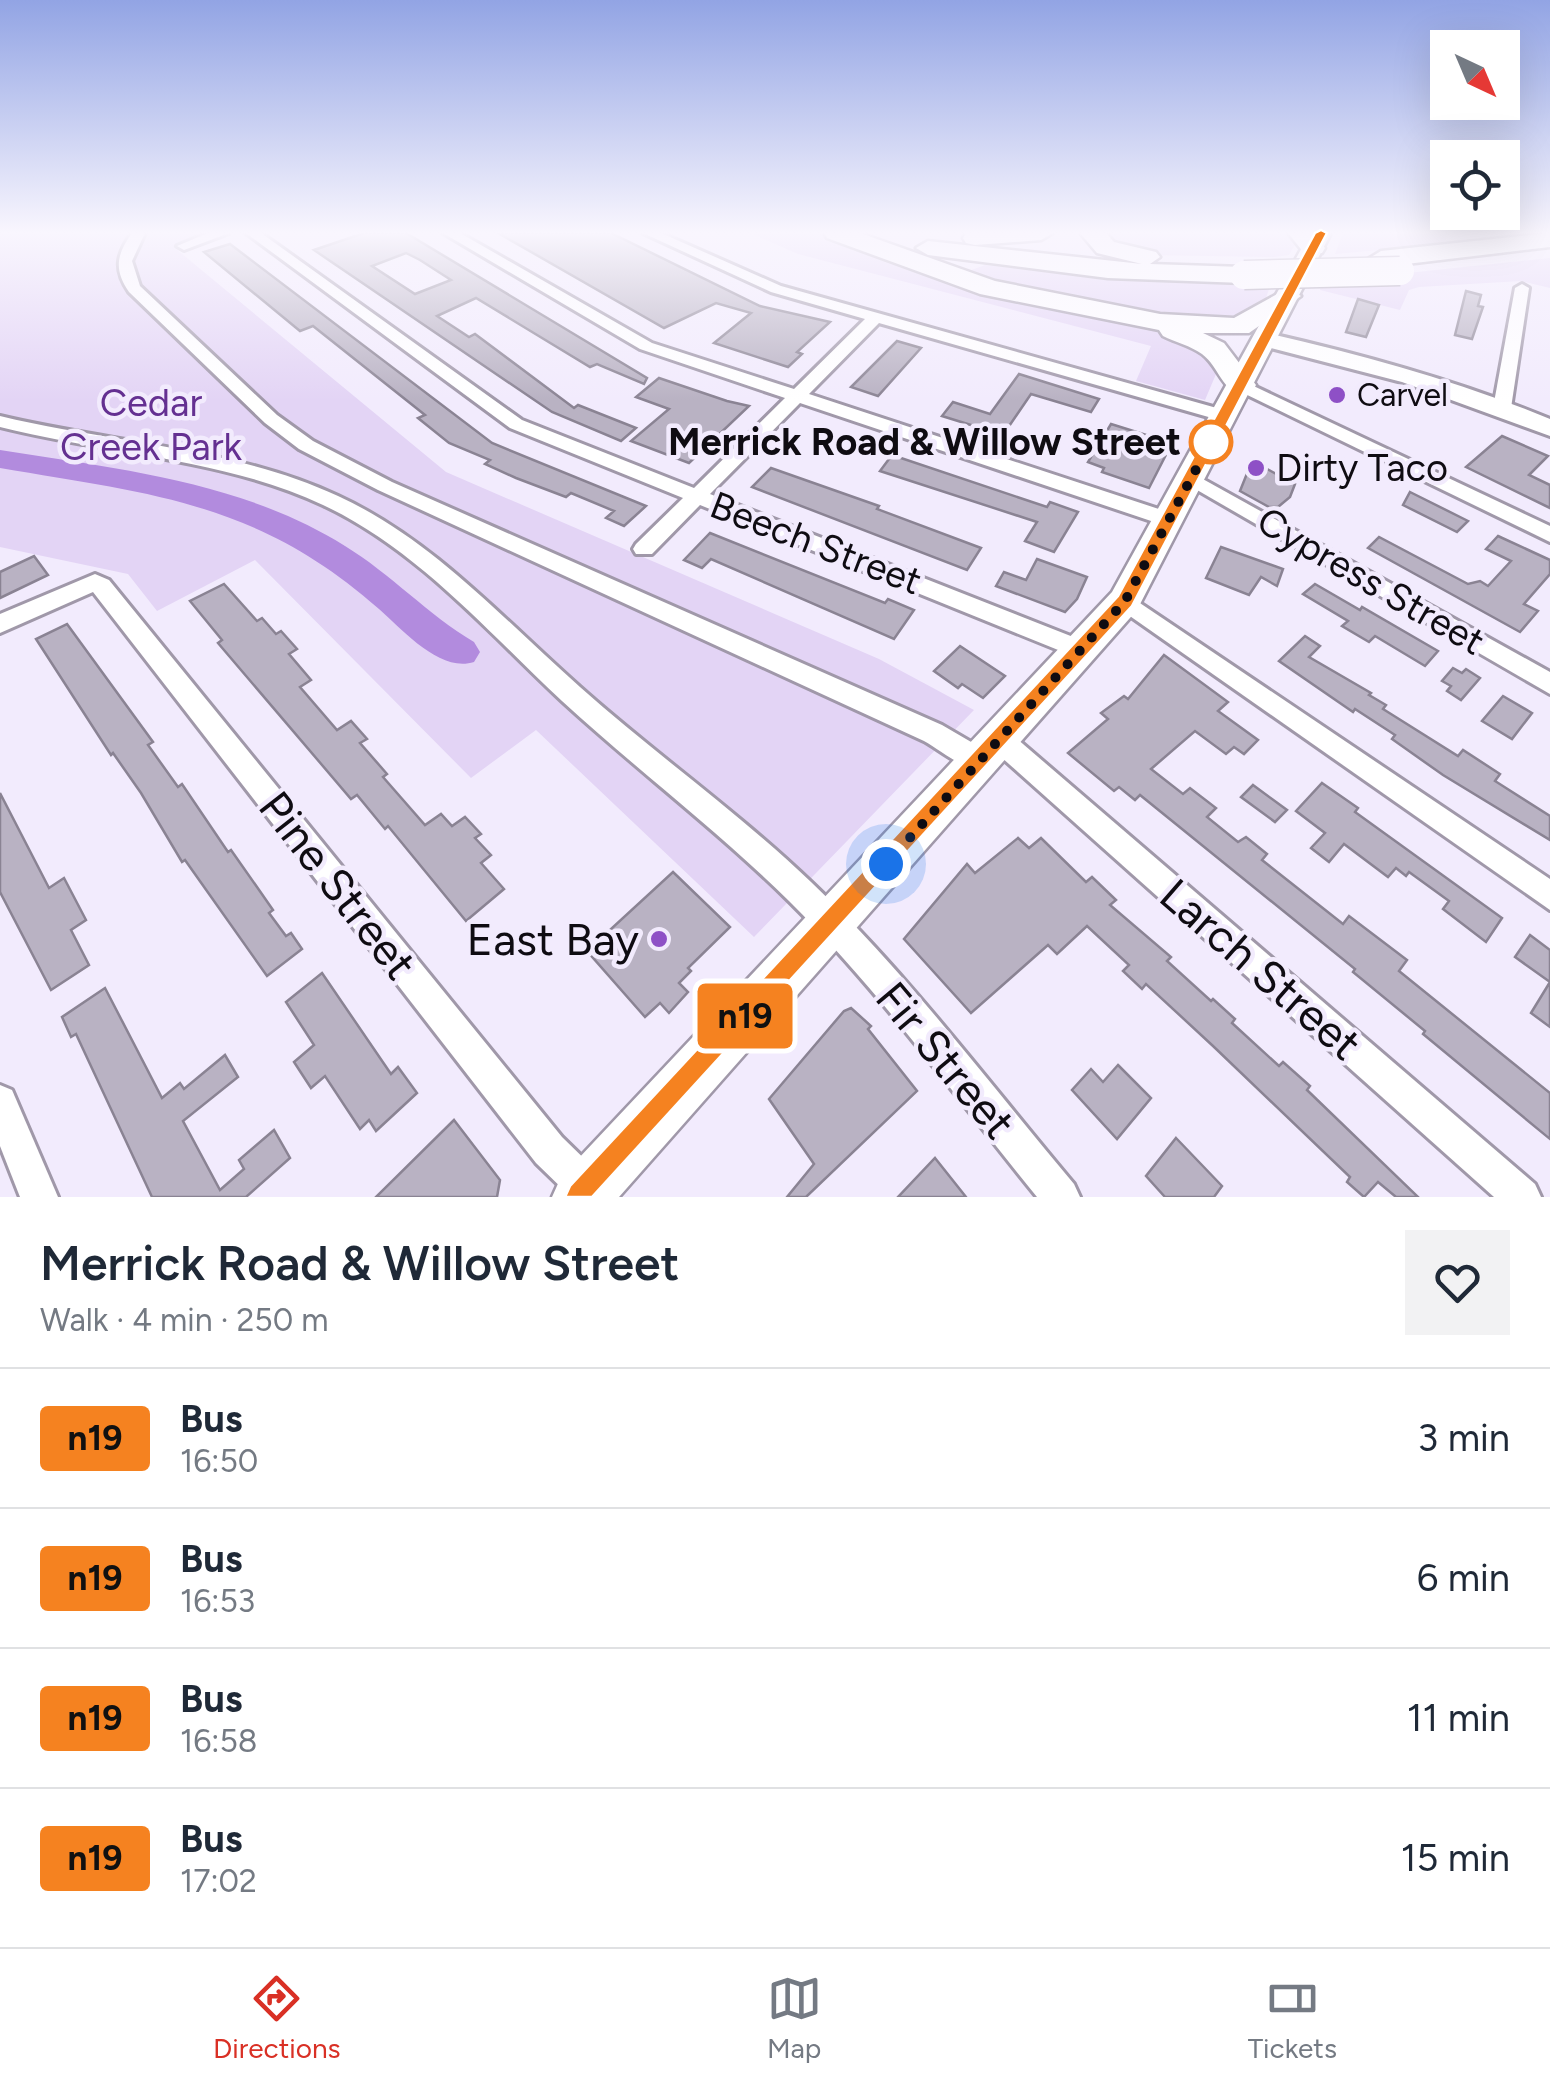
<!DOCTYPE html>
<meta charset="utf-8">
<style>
body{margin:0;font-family:Figtree,sans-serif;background:#f2f2f3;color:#1f2937;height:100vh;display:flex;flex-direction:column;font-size:38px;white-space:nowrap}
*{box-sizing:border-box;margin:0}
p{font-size:32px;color:#747a83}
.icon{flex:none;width:55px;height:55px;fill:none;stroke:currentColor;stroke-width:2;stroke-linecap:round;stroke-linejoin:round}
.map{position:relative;height:1197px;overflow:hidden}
.sheet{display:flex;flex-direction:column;background:#fff;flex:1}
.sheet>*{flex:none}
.badge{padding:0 20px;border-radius:8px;font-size:35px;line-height:65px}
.needle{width:65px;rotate:136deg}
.buttons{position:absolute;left:1430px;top:30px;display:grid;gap:20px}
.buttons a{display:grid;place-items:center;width:90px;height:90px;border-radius:0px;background:#fff;box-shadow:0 10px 40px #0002;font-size:50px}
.you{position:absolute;width:50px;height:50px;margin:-25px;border:8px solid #fff;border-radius:50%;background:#1a73e8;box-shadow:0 0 0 15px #1a73e833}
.map>.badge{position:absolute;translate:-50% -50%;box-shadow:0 0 0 5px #fff}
.round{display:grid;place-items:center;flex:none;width:105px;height:105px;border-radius:0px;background:#f2f2f3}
.head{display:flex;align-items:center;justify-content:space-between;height:170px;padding:0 40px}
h1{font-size:48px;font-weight:600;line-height:75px}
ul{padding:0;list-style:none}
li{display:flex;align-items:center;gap:30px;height:140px;padding:0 40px;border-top:2px solid #e0e1e3}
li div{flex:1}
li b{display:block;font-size:38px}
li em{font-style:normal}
li .badge{min-width:110px;font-weight:700;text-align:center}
.tabs{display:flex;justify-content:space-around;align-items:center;height:140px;border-top:2px solid #e0e1e3;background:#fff;font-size:28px;color:#747a83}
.tabs a{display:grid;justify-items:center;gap:5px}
.tabs .on{color:#d93025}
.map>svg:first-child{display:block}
</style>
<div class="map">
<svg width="1550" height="1197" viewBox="0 0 1550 1197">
<rect width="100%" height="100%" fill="#f2ebfd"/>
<g fill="#e3d4f5">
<polygon points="0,233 223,233 176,249 446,472 879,659 974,710 754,937 536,730 471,778 255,560 157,611 128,574 0,547"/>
<polygon points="750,233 819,233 934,278 1185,338 1219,367 1205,400 1136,381 1151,346 798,254"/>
<polygon points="1099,233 1295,233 1296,243 1289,255 1274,257 1142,255 1129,252"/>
<polygon points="1343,233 1448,233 1446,240 1435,245 1335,254"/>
<polygon points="1550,258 1550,288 1521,281 1419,287 1409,290 1400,310 1320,290 1322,282"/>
<path d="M985 265 1104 278 1271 283C1267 294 1264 310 1253 316 1203 344 1022 290 966 272Z"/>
</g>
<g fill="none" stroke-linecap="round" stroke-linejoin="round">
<path fill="#b28bde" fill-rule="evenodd" d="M0 450C118 469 241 481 345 546 391 574 427 614 474 642L480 652 474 662C440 673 403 630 379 609 258 502 152 494 0 468Z"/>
</g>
<g fill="#b9b2c3" stroke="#8a8393" stroke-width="2.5" fill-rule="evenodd">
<path d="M364 233H406L647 378 644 384 597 364 590 367 476 298 437 316 469 337 475 334 574 408 578 405 636 428 621 441 552 412 314 250ZM406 253 420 260 451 280 415 294 372 266Z"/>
<polygon points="498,233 611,233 760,306 830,322 797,352 802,354 788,367 714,343 751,313 716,303 664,328"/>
<polygon points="230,244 492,443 646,506 624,526 606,518 614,511 571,493 566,497 516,478 485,464 490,460 449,443 418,418 425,415 313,326 300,331 204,252"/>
<polygon points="1466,291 1481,295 1478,306 1483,307 1472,339 1455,335"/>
<polygon points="1358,299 1379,305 1366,337 1346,332"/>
<polygon points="897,341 921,348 878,396 851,387"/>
<polygon points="1019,374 1099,399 1091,412 1031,394 1003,435 942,416 953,402 990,414"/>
<polygon points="659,378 727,401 749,406 689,463 631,441 669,409 636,397"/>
<polygon points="1111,424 1172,443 1149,488 1102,472 1104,468 1088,462"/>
<polygon points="1502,436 1548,456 1529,475 1550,485 1550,508 1466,467"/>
<polygon points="892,455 1047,507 1050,502 1078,512 1054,552 1025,541 1037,522 880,471"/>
<polygon points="1252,461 1295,484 1290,497 1278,507 1269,507 1240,491"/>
<polygon points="771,468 879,506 877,509 981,548 967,570 752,487"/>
<polygon points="1410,492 1468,521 1457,532 1403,505"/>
<polygon points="710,533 885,603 888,599 914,610 894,639 711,559 702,568 684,560"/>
<polygon points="1498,536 1550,560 1550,574 1524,604 1538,611 1520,632 1368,548 1379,537 1468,584 1480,581 1488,586 1511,561 1486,549"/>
<polygon points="1221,547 1283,569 1277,586 1261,577 1249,595 1206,578"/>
<polygon points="34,556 48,575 0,598 0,572"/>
<polygon points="1037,559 1087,577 1077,599 1065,612 996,586 1004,572 1026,580"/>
<polygon points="224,584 257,621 262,618 276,634 281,631 297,649 289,654 311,680 300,687 337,730 351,721 367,739 360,743 387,774 383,777 425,825 441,814 452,826 465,817 481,834 475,838 491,855 481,863 504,889 466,921 388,826 385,829 357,795 351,799 218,643 222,640 190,601"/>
<polygon points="1315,584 1360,610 1362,607 1438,651 1425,666 1375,636 1369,642 1342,626 1348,621 1303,594"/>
<polygon points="67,624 153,742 148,745 178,787 182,784 228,852 231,850 257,887 273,910 269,913 286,936 291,933 302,949 267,976 185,860 182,862 141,793 113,753 111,755 36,639"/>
<polygon points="1305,636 1320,646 1309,657 1371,693 1369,695 1386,705 1383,709 1458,756 1463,750 1500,774 1495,781 1550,816 1550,840 1443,775 1392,739 1395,735 1355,709 1353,712 1279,661"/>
<polygon points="960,646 1005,676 983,698 962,684 958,688 934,671"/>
<polygon points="1164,655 1228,702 1218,711 1258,740 1244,754 1234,747 1226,754 1195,731 1151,769 1183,794 1190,788 1216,808 1207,817 1238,842 1246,837 1267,854 1262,860 1343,924 1349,916 1407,960 1399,971 1550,1093 1550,1139 1423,1034 1425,1031 1353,972 1355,969 1140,795 1135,800 1119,787 1114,791 1068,753 1108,719 1101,713 1124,696 1128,699"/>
<polygon points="1453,668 1462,673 1466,669 1480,678 1461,700 1447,691 1451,686 1442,681"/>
<polygon points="1503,696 1532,713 1512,739 1482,721"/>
<polygon points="1322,783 1358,808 1355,812 1502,918 1486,942 1443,909 1449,901 1409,872 1406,876 1396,868 1388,877 1344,844 1329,862 1311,848 1325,833 1296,811"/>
<polygon points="1253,785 1287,810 1275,822 1241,797"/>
<polygon points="0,793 49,888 64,878 86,920 71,930 89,965 51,990 0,892"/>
<polygon points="1018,838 1029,848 1041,838 1086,882 1092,877 1116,900 1110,905 1171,957 1167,961 1211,1001 1213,999 1235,1019 1232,1023 1279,1066 1283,1062 1310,1086 1307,1090 1418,1197 1396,1197 1378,1182 1364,1197 1347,1182 1350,1177 1213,1046 1146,984 1142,989 1123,971 1129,965 1087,926 1057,954 1048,945 971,1013 904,939 967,864 975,873"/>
<polygon points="673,872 730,927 688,968 691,971 679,983 688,992 669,1013 660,1003 645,1017 587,951"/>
<polygon points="1530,935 1550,950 1550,1027 1531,1013 1550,982 1515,957"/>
<polygon points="322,973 391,1074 398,1067 417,1093 376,1131 369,1120 360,1129 325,1076 311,1088 294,1062 314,1045 286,1002"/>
<polygon points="105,988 162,1098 180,1083 184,1089 225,1055 238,1077 183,1121 220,1190 244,1169 239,1160 274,1130 290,1158 246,1197 152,1197 76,1034 71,1037 62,1017"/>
<polygon points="851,1008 871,1026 868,1029 917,1091 806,1197 787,1197 814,1164 769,1099 844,1011"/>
<polygon points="1118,1065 1151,1098 1117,1139 1072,1090 1091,1069 1103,1082"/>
<polygon points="454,1120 500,1180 497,1197 376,1197"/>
<polygon points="1176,1138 1222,1186 1214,1197 1165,1197 1146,1176"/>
<polygon points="935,1158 966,1197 898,1197"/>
</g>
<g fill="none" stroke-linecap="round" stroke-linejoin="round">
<defs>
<g id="street">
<path d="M132 233H145L132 261 140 286 277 415 313 441 392 482 942 725 990 753 994 761 990 769C970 776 942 751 924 741L378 490 299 449 265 423 129 292C114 270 116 255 132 233Z"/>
<polygon points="208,233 229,233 184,250 177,246"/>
<polygon points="246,233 261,233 522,420 694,488 785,398 640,349 443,233 460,233 652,343 794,389 865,319 771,292 643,233 661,233 781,286 1231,412 1234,416 1225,421 1219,420 879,323 809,394 1177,515 1180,520 1177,525 1163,525 800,403 710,494 1091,644 1095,651 1091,658 1083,660 700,505 652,554 636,554 633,549 636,544 683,498 510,428"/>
<polygon points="1522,284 1529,288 1511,408 1502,413 1493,408 1515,288"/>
<polygon points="1241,380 1550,526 1550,542 1235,389 1235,381"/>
<path d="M0 416C111 443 233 447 338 496 432 539 503 619 580 687 655 754 738 812 811 882 908 974 988 1082 1074 1184L1080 1197H1037C956 1098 881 992 789 901 717 830 636 769 562 701 487 631 417 549 323 505 223 458 106 454 0 427Z"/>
<polygon points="1192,473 1550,672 1550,694 1185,483 1182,479 1185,475"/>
<polygon points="95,574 109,580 562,1137 603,1177 608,1190 606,1197 571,1197 536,1163 93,592 0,633 0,614"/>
<polygon points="1125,593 1550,879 1550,910 1117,607 1114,601"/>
<polygon points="1000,729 1009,732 1535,1184 1541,1197 1494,1197 991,748 987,740 991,732"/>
<polygon points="0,1085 12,1090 58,1197 20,1197 0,1146"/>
</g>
<path id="secondary" d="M1267 333C1364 355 1458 381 1550 419V436L1402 382 1259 345 1255 340 1259 335Z"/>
<polygon id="primary" points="1310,233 1331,233 1137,610 619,1197 552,1197 561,1177 1112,592"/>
<g id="highway">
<path d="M824 233H860L995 281 1160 314 1234 318 1288 288 1301 296 1249 333H1203L1224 343 1256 385 1252 392C1222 399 1222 369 1202 354 1191 346 1175 342 1163 336L1159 330 980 294 827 238Z"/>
<polygon points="966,233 1053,233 1041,240 975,245 966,243 963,238"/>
<polygon points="1080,233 1106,233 1114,242 1156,252 1160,257 1150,264 1244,267 1257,275 1244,283 1108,278 928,255 916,248 928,241 1142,264 1097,253"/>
<polygon points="1288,233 1313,233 1325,248 1322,253 1304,253"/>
<polygon points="1550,233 1550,247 1381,267 1368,259 1381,251"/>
</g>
</defs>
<use href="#street" stroke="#a098a9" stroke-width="6"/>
<use href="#secondary" stroke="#a098a9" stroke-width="6"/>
<use href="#primary" stroke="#a098a9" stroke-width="5"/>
<use href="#highway" stroke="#a098a9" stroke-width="5"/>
<use href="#street" fill="#fff" fill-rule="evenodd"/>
<use href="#secondary" fill="#fff" fill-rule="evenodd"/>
<use href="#primary" fill="#fff" fill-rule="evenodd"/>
<use href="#highway" fill="#fff" fill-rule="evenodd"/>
<defs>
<polyline id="highway-bridge" points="1244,275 1400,271"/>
</defs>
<use href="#highway-bridge" stroke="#a098a9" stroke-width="31" stroke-linecap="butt"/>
<use href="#highway-bridge" stroke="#fff" stroke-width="28"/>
</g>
<linearGradient id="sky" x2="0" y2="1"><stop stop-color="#92a4e4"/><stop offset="0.58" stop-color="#f9f6fe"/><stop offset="1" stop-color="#f9f6fe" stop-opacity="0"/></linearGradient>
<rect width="1550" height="401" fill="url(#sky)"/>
<polygon fill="#f58220" stroke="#fff" stroke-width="2.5" points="1321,230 1327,233 1132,606 592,1197 565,1197 570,1186 1118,596 1315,233"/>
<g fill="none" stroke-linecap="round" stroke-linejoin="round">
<polyline stroke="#0f0c12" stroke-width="10" stroke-dasharray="0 18" points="886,864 1125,601 1214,436 1211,442"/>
</g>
<g fill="#8e50c6" stroke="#f2ebfd" stroke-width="4">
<circle cx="1337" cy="395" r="10"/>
<circle cx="1256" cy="468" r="10"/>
<circle cx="659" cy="939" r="10"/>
</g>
<circle fill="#fff" stroke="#f58220" stroke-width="5" cx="1211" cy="442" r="20"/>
<g text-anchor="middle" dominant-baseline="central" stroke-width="9" stroke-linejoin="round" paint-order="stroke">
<g font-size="32" fill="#0f0c12" stroke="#f2ebfd" text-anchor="start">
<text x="1357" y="395">Carvel</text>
</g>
<g font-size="38" fill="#643091" stroke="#f2ebfd">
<text x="151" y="403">Cedar<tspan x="151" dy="44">Creek Park</tspan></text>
</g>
<g font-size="38" font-weight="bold" fill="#0f0c12" stroke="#f2ebfd" text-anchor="end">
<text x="1181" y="442">Merrick Road &amp; Willow Street</text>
</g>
<g font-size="38" fill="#0f0c12" stroke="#f2ebfd" text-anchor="start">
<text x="1276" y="468">Dirty Taco</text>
</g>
<g font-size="38" fill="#0f0c12" stroke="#f2ebfd">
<text transform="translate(816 543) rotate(21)">Beech Street</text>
<text transform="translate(1371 581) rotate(30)">Cypress Street</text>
</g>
<g font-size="45" fill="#0f0c12" stroke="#f2ebfd">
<text transform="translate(338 885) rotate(52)">Pine Street</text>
<text transform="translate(1261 969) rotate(41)">Larch Street</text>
<text transform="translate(946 1060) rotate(50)">Fir Street</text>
</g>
<g font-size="45" fill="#0f0c12" stroke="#f2ebfd" text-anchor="end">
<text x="639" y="939">East Bay</text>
</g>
</g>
</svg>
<div class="buttons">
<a><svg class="needle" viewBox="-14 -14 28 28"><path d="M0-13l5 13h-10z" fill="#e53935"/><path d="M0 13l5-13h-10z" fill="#747a83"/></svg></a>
<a><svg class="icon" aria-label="locate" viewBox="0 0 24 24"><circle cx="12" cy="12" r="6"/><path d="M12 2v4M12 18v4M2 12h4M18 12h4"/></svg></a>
</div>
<div class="you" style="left:886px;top:864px"></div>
<b class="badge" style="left:745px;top:1016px;background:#f58220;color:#111">n19</b>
</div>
<section class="sheet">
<div class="head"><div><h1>Merrick Road &amp; Willow Street</h1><p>Walk · 4 min · 250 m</p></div><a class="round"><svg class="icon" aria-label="heart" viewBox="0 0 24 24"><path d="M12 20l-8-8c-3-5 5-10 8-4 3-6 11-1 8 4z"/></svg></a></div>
<ul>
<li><span class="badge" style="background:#f58220;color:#111">n19</span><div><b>Bus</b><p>16:50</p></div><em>3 min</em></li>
<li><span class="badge" style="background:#f58220;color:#111">n19</span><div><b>Bus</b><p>16:53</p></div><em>6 min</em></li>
<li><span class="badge" style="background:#f58220;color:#111">n19</span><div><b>Bus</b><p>16:58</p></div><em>11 min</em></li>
<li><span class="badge" style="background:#f58220;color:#111">n19</span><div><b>Bus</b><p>17:02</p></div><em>15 min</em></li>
</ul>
</section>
<nav class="tabs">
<a class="on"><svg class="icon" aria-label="directions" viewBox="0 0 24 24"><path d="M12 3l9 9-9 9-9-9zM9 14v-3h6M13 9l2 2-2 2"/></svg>Directions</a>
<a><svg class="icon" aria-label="map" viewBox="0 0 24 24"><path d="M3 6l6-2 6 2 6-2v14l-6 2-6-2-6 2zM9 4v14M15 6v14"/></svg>Map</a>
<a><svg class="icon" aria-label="tickets" viewBox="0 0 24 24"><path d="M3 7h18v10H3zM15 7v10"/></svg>Tickets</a>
</nav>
